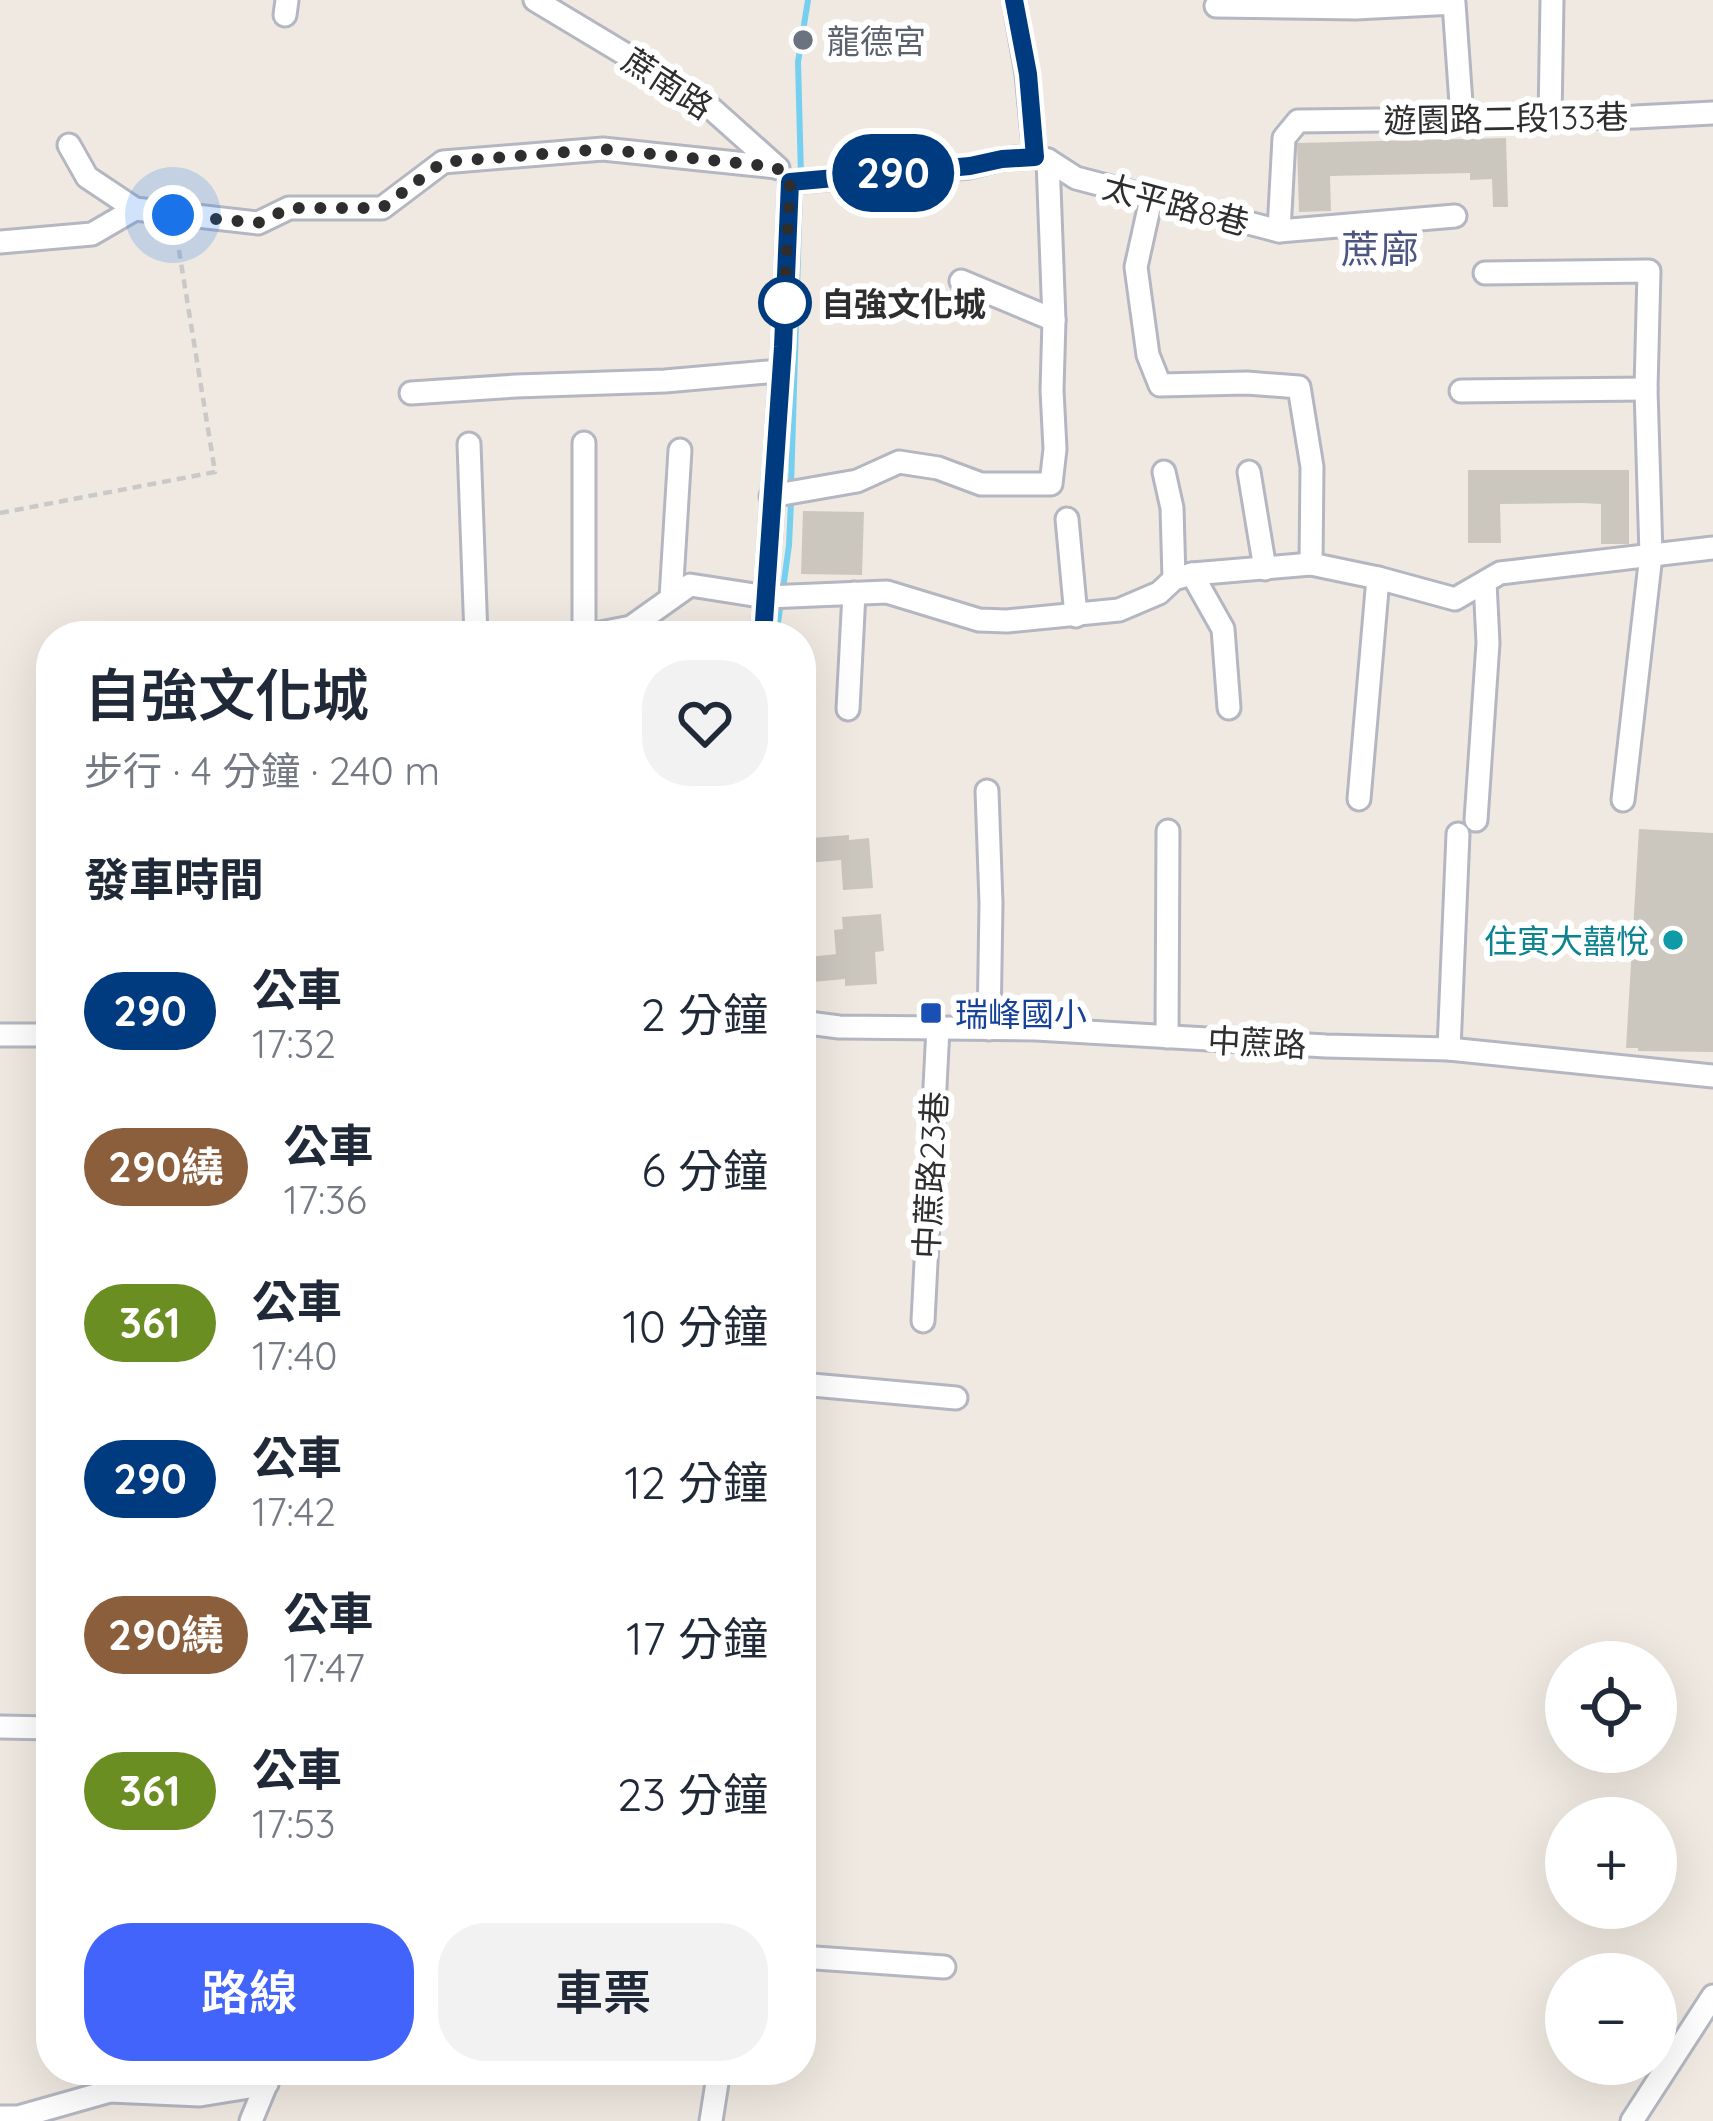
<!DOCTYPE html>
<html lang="zh-TW">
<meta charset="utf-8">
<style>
body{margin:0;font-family:Quicksand,"Noto Sans TC",sans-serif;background:#f2f2f3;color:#1f2937;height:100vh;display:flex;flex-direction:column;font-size:45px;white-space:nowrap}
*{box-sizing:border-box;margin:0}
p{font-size:39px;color:#747a83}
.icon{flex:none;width:66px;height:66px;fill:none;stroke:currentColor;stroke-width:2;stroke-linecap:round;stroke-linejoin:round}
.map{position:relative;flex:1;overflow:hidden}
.sheet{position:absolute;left:36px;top:621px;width:780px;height:1464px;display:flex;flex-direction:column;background:#fff;border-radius:48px;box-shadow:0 12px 48px #0002}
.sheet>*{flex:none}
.badge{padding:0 24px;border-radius:39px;font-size:42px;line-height:78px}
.tools{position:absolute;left:1545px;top:1641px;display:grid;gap:24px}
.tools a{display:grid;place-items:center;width:132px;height:132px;border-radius:50%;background:#fff;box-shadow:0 12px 48px #0002;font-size:60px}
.you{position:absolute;width:60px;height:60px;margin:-30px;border:9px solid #fff;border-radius:50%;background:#1a73e8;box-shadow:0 0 0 18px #1a73e833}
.map>.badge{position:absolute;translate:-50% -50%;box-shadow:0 0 0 6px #fff}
h2{padding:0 48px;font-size:45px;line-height:108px}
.round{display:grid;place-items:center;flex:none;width:126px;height:126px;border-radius:48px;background:#f2f2f3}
.headline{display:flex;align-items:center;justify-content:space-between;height:204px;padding:0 48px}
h1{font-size:57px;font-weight:600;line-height:90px}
.button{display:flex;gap:24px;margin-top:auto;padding:24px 48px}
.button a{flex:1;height:138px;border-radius:48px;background:#4264fb;color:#fff;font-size:48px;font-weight:600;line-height:138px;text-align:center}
.button a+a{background:#f2f2f3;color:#1f2937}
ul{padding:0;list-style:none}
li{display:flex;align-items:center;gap:36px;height:156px;padding:0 48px}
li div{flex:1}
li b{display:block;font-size:45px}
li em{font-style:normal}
li .badge{min-width:132px;font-weight:700;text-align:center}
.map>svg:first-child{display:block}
</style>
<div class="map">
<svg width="1713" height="2121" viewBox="0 0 1713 2121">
<rect width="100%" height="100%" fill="#efe9e1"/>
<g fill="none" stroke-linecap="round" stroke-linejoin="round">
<g stroke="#75cff0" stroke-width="6">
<polyline points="801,176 798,62 808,0"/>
<polyline points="791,487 800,189"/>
<polyline points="783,589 789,545 791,501"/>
<polyline points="776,636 781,602"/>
</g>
</g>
<g fill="#cbc7bf">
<polygon points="1506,138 1508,207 1493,207 1492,179 1470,180 1470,173 1330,176 1331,211 1299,212 1297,143"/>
<polygon points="1468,470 1629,470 1629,544 1601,544 1601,504 1582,503 1500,504 1501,543 1468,543"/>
<polygon points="803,511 864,512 862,575 801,574"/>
<polygon points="1639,829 1713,833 1713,1052 1638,1051 1638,1048 1626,1048"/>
<polygon points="810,832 811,838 849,835 849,840 869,838 873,888 843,890 841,860 807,863 809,881 801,881 801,833"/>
<polygon points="801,910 806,910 809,957 836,954 834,930 843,929 842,917 881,914 884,951 875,952 877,984 845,986 845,979 801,983"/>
</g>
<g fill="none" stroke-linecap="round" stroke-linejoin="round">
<defs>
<g id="minor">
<polyline points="535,0 703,101 778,168"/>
<polyline points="1014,0 1027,74 1035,157"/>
<polyline points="1216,6 1356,8 1454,3 1462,118"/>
<polyline points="285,15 287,0"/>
<polyline points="1550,119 1552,0"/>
<polyline points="69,145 87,177 135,209"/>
<polyline points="790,182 969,167 1002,159 1035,157 1048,160 1076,178 1279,231 1455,216"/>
<polyline points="1151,199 1136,267 1148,355 1160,385 1247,383 1299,387 1312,467 1311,564"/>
<polyline points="1279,231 1284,138 1298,121 1635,117 1713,113"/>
<polyline points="0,242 92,234 135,209 258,223 289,208 382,208 443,162 603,149 776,167"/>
<polyline points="1485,273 1649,271 1646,389 1651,555 1623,800"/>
<polyline points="961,281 1054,320"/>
<polyline points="1461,391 1646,389"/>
<polyline points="411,393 516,386 665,381 779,371"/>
<polyline points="584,443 584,636"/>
<polyline points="469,444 476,636"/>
<polyline points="1164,472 1172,508 1174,579"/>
<polyline points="1249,472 1265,569"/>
<polyline points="771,496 857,481 899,462 938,468 981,484 1051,484 1055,449 1052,390 1054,320 1048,160"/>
<polyline points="1067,519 1076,616"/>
<polyline points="1192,574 1223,629 1229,708"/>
<polyline points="671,598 680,450"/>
<polyline points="585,636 631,627 690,585 767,597 887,592 979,620 1007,621 1119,610 1159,593 1174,579 1192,574 1311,564 1378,578 1455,599 1500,573 1713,548"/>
<polyline points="763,636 783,347 790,182"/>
<polyline points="848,709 854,593"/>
<polyline points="987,791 991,903 989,1029"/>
<polyline points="1359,799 1378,578"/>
<polyline points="1476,820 1488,643 1485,582"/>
<polyline points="801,1022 839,1027 1036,1029 1326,1046 1449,1049 1713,1076"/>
<polyline points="0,1035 51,1035"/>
<polyline points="1167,1037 1168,831"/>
<polyline points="1449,1049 1458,834"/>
<polyline points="923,1321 938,1028"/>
<polyline points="801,1384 956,1398"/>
<polyline points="0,1727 51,1728"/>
<polyline points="801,1957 944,1967"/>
<polyline points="0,2117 18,2117 110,2091 200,2095 267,2084"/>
<polyline points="251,2121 272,2070"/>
<polyline points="711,2121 719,2070"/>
<polyline points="1632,2121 1713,1996"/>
</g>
</defs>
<use href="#minor" stroke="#b4b7c1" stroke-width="27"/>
<polyline stroke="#c9c9c9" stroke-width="4.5" stroke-dasharray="9 6" stroke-linecap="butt" points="0,513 215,472 176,232"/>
<use href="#minor" stroke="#fff" stroke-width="21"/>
</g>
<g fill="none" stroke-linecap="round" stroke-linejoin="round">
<defs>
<polyline id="line" points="763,636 783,347 790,182 970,166 1002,159 1035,157 1028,74 1014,0"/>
</defs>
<use href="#line" stroke="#fff" stroke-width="27"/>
<use href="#line" stroke="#003b80" stroke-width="18"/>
<polyline stroke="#2e2e2e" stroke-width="12" stroke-dasharray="0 21.6" points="173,215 258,223 289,208 382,208 443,162 603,149 776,167 790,182 784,306 785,303"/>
</g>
<circle fill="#6b7280" stroke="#fff" stroke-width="4.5" cx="803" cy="40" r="12"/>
<circle fill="#fff" stroke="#003b80" stroke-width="6" cx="785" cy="303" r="24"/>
<circle fill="#0f9aa8" stroke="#fff" stroke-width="4.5" cx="1673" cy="940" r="12"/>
<rect fill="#1a4fb4" stroke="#fff" stroke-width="4.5" x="919" y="1001" width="24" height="24" rx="6"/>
<g text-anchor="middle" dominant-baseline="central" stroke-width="12" stroke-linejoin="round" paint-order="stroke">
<g font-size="33" fill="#5b616d" stroke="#fff" text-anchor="start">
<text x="827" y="40">龍德宮</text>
</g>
<g font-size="33" fill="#2e2e2e" stroke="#fff">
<text transform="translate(668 83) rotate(33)">蔗南路</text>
<text transform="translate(1506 118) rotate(-1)">遊園路二段133巷</text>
<text transform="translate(1176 204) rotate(15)">太平路8巷</text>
<text transform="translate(1257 1042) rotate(3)">中蔗路</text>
<text transform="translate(930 1175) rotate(-87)">中蔗路23巷</text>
</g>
<g font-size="33" font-weight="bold" fill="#2e2e2e" stroke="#fff" text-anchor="start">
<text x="821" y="303">自強文化城</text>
</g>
<g font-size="33" fill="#0d838f" stroke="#fff" text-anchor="end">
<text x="1649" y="940">住寅大囍悅</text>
</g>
<g font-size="33" fill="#164399" stroke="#fff" text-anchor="start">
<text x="955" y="1013">瑞峰國小</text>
</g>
<g font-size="39" fill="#4d5680" stroke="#fff">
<text x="1380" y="248">蔗廍</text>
</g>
</g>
</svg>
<div class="tools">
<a><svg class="icon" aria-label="locate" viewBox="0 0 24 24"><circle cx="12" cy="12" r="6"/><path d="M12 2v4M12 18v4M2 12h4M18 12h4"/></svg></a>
<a>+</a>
<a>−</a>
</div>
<div class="you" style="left:173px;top:215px"></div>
<b class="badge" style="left:893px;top:173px;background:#003b80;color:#fff">290</b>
<section class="sheet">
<div class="headline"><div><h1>自強文化城</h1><p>步行 · 4 分鐘 · 240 m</p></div><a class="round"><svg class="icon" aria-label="heart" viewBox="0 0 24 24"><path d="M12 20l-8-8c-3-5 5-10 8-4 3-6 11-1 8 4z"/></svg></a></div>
<h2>發車時間</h2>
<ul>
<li><span class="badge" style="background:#003b80;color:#fff">290</span><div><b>公車</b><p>17:32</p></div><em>2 分鐘</em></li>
<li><span class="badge" style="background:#8b5e3c;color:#fff">290繞</span><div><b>公車</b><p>17:36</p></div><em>6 分鐘</em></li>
<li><span class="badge" style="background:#6b8e23;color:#fff">361</span><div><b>公車</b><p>17:40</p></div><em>10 分鐘</em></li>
<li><span class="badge" style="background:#003b80;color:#fff">290</span><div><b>公車</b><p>17:42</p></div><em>12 分鐘</em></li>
<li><span class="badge" style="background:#8b5e3c;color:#fff">290繞</span><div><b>公車</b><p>17:47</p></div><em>17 分鐘</em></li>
<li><span class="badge" style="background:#6b8e23;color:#fff">361</span><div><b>公車</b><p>17:53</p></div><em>23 分鐘</em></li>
</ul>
<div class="button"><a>路線</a><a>車票</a></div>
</section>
</div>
